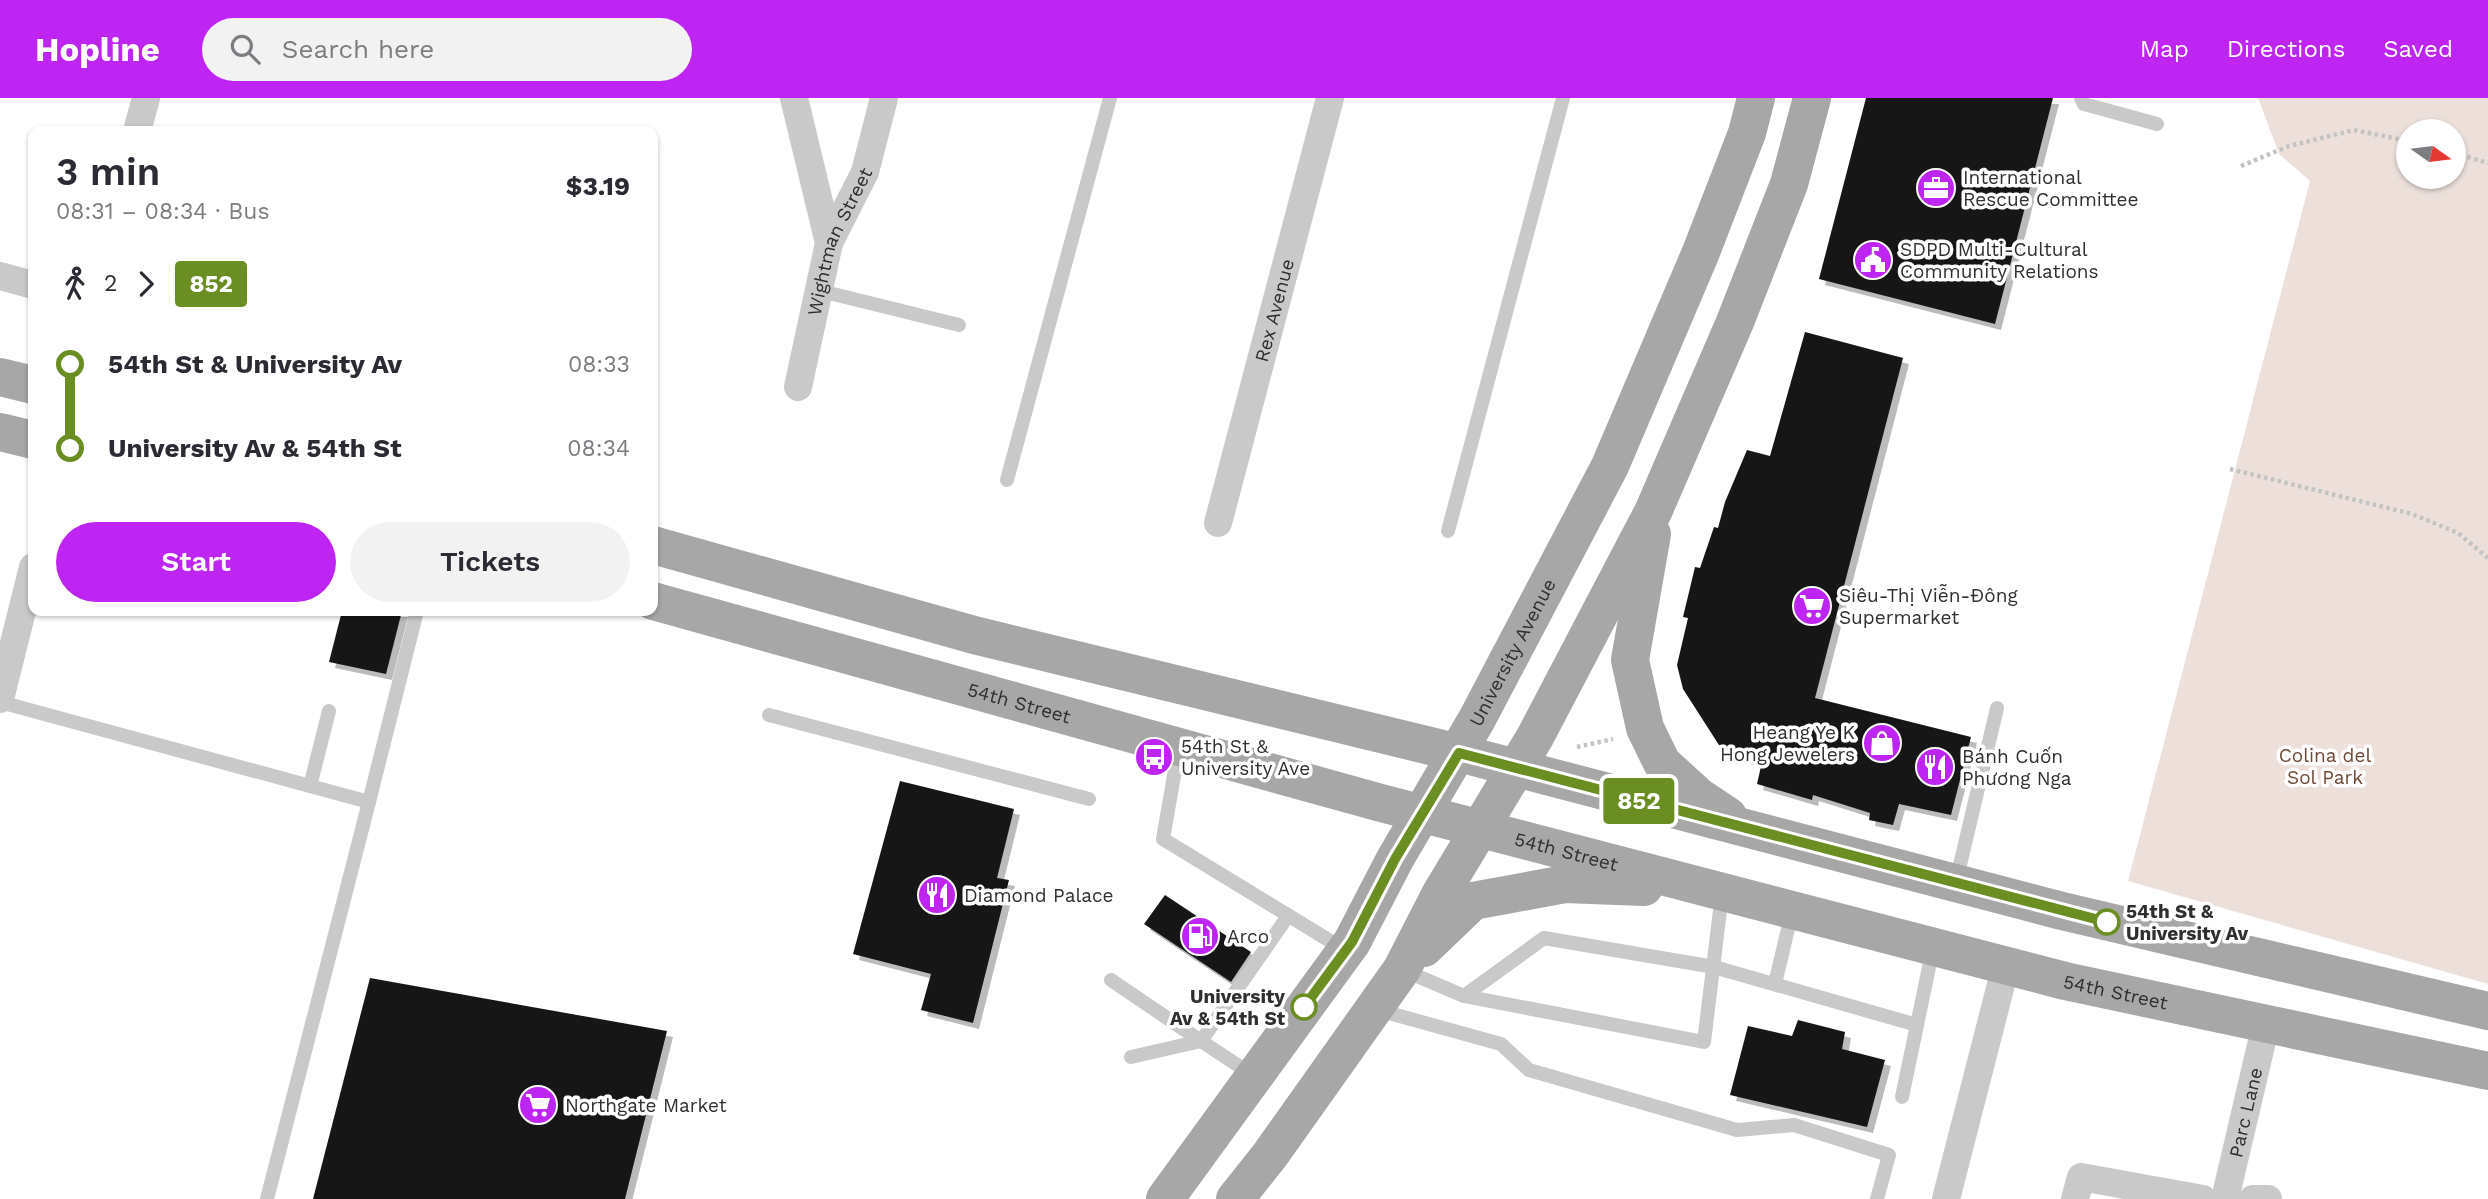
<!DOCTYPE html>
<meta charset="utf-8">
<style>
body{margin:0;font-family:"Work Sans",sans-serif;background:#f2f2f3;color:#2b2b33;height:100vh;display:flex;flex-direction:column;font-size:26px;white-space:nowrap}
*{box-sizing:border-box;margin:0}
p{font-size:23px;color:#7c7c81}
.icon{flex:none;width:38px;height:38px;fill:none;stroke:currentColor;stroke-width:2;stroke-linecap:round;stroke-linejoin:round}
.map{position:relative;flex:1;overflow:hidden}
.panel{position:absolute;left:28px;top:28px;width:630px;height:490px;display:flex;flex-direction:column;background:#fff;border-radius:14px;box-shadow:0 2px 5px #0004}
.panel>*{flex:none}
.badge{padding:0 14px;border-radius:5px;font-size:24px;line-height:46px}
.needle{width:46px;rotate:104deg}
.fabs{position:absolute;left:2396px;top:21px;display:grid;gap:14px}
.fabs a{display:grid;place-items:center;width:70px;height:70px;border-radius:50%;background:#fff;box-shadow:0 2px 5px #0004;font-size:35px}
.map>.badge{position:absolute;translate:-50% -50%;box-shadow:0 0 0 4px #fff}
.legs{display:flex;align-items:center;gap:10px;height:77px;padding:0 28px;font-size:23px}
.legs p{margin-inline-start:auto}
.headline{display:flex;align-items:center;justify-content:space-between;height:119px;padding:0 28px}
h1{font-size:38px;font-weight:600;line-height:52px}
.action{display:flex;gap:14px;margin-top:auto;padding:14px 28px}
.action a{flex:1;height:80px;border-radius:42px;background:#be24f2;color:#fff;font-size:28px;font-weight:600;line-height:80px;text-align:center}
.action a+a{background:#f2f2f3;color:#2b2b33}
ul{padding:0 28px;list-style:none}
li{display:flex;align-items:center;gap:24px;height:84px;font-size:26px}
li i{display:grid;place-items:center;width:10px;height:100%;margin:0 9px;background:currentColor}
li i::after{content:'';width:18px;height:18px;margin:-9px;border:5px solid;border-radius:50%;background:#fff}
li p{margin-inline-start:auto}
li:first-child i{background:linear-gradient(#0000 50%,currentColor 0)}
li:last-child i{background:linear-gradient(currentColor 50%,#0000 0)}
header{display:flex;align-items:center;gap:42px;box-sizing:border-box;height:98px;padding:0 35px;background:#be24f2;color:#fff}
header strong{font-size:33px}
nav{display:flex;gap:38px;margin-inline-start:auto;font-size:24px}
.search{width:490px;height:63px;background:#f2f2f3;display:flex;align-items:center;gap:18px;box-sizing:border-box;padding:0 24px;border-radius:38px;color:#7c7c81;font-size:26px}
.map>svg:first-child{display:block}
</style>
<header>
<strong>Hopline</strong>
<div class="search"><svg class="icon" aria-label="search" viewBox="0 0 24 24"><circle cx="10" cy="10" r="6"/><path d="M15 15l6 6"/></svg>Search here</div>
<nav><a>Map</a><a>Directions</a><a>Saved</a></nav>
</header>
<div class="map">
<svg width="2488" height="1101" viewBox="0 0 2488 1101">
<defs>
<filter id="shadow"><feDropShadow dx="6" dy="6" stdDeviation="0" flood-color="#0004"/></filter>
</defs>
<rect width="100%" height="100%" fill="#fff"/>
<path fill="#ede0db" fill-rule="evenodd" d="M2258 0H2488V886L2128 783 2310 83 2279 56ZM2408 33H2454V79H2408Z"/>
<g fill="#161616" filter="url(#shadow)">
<polygon points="1866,0 2053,0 1995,226 1819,181"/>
<polygon points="1805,234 1903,260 1815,600 1971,639 1951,717 1899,706 1893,727 1869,722 1870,715 1813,697 1812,702 1757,686 1762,664 1739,659 1719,647 1683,591 1677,567 1688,520 1683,519 1695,469 1700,470 1714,429 1718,430 1725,404 1747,352 1770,358"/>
<polygon points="342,513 402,513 386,576 329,564"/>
<polygon points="900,683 1014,711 997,780 1009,782 973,925 921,912 931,876 853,856"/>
<polygon points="1165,797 1251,854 1231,884 1144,826"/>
<polygon points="370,880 667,933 625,1101 313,1101"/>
<polygon points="1798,922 1845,934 1842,951 1885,962 1867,1029 1730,997 1748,928 1792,938"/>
</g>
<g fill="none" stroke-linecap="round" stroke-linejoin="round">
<g stroke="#c3c3c3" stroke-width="4.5" stroke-dasharray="3.5 3.5" stroke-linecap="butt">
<polyline points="2454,55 2488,65"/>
<polyline points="2241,68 2289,48 2354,32 2408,43"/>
<polyline points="2230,371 2412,416 2458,435 2488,460"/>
<polyline points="1577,649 1613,641"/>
</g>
<g stroke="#c9c9c9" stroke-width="14">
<polyline points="2081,0 2084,6 2157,26"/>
<polyline points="821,193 959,227"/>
<polyline points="1007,382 1110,0"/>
<polyline points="1448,433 1563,0"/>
<polyline points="0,604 369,704 417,513"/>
<polyline points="769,617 1089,701"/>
<polyline points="1179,649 1163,741 1345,852"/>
<polyline points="310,688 329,613"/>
<polyline points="1956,784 1997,610"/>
<polyline points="1403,872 1464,898 1544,840 1714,869 1917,927 1933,850"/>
<polyline points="1111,882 1201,943 1131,959"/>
<polyline points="1775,886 1792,814"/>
<polyline points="1464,898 1704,944 1722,796"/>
<polyline points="1378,912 1501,946 1529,972 1737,1032 1794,1027 1889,1057 1877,1101"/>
<polyline points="1254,978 1201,943 1288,818"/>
<polyline points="1902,999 1917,927"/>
<polyline points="267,1101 369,704"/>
</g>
<g stroke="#c9c9c9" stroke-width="28">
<polyline points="794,0 829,145"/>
<polyline points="137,33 146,0"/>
<polyline points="0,178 33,187"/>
<path id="s1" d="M798 289 829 145 865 74 884 0"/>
<path id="s2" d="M1218 425 1330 0"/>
<polyline points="0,601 33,469"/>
<polyline points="1946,1101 2006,867"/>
<polyline points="2075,1101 2081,1079 2203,1101"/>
<path id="s3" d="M2225 1101 2266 926"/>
<polyline points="2253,1101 2268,1101"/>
</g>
<g stroke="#a7a7a7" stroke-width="38">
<polyline points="0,279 33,287"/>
<polyline points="0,334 33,342"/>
<polyline points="1652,436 1630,562 1645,630 1662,665 1698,698 1728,718"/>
<polyline points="653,447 974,537 1459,655 2062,813 2488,913"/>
<path id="s4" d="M653 503 1381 705 2065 883 2488 973"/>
<polyline points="1424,850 1473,803 1565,786 1644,789"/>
<path id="s5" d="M1165 1101 1352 844 1395 761 1477 621 1610 368 1701 154 1747 35 1756 0"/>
<polyline points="1235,1101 1270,1057 1402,871 1441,795 1535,639 1653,414 1735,224 1789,86 1812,0"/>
</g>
</g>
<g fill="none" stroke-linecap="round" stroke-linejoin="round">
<defs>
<polyline id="line-1" points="1304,909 1352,844 1395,761 1459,655 2107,824"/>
</defs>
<use href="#line-1" stroke="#fff" stroke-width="16"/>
<use href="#line-1" stroke="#6b8e23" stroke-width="10"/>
</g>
<defs>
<symbol id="office-disc" viewBox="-11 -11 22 22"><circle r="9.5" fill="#be24f2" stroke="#fff"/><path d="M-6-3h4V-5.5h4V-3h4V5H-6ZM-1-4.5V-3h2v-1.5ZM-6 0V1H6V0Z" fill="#fff"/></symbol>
<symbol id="civic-disc" viewBox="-11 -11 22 22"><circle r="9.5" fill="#be24f2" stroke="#fff"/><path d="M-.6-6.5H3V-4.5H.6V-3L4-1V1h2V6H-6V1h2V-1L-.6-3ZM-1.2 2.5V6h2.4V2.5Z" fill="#fff"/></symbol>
<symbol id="supermarket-disc" viewBox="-11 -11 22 22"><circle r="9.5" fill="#be24f2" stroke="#fff"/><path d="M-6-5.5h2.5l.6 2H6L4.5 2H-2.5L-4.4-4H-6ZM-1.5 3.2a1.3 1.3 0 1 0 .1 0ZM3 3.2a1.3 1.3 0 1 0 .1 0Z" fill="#fff"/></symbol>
<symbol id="shop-disc" viewBox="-11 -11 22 22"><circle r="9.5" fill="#be24f2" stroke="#fff"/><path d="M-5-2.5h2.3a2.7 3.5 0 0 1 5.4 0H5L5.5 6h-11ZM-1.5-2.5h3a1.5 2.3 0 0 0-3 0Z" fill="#fff"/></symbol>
<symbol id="bus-disc" viewBox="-11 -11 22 22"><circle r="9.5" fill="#be24f2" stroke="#fff"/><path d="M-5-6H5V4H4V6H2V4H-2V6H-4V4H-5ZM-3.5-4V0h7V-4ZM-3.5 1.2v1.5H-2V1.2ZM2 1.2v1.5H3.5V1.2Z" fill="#fff"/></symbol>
<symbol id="restaurant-disc" viewBox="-11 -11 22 22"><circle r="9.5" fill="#be24f2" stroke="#fff"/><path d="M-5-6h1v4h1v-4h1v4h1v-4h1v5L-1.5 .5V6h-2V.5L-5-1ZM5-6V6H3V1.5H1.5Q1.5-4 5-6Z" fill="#fff"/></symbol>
<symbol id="fuel-disc" viewBox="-11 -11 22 22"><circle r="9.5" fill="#be24f2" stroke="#fff"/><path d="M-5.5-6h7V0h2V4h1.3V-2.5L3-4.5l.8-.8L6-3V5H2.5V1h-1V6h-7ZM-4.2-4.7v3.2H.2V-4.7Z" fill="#fff"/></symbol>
</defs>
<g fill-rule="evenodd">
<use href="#office-disc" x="1914" y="68" width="44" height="44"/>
<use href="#civic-disc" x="1851" y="140" width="44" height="44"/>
<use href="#supermarket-disc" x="1790" y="486" width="44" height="44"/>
<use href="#shop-disc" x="1860" y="623" width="44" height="44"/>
<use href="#bus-disc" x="1132" y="637" width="44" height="44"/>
<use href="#restaurant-disc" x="1913" y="647" width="44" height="44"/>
<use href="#restaurant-disc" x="915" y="775" width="44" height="44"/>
<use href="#fuel-disc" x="1178" y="816" width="44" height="44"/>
<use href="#supermarket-disc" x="516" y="985" width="44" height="44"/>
</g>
<g fill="#fff" stroke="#6b8e23" stroke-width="3.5">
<circle cx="2107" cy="824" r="12"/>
<circle cx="1304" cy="909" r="12"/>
</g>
<g text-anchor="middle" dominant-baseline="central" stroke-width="7" stroke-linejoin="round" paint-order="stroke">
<g font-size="19" fill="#2f2f2f" stroke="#fff" text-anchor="start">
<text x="1963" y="79">International<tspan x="1963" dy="22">Rescue Committee</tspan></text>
<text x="1900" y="151">SDPD Multi-Cultural<tspan x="1900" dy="22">Community Relations</tspan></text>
<text x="1839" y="497">Siêu-Thị Viễn-Đông<tspan x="1839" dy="22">Supermarket</tspan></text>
<text x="1855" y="634" text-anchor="end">Heang Ye K<tspan x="1855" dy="22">Hong Jewelers</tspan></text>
<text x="1181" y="648">54th St &amp;<tspan x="1181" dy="22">University Ave</tspan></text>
<text x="1962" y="658">Bánh Cuốn<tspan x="1962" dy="22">Phương Nga</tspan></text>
<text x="964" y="797">Diamond Palace</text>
<text x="1227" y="838">Arco</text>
<text x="565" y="1007">Northgate Market</text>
</g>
<g font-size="19" fill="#2f2f2f" stroke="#fff">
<text stroke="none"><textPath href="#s1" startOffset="152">Wightman Street</textPath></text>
<text stroke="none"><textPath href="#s2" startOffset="220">Rex Avenue</textPath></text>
<text stroke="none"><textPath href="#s5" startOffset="649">University Avenue</textPath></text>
<text stroke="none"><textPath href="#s4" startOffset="380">54th Street</textPath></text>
<text stroke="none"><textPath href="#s4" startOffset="947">54th Street</textPath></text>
<text stroke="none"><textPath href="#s4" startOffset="1514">54th Street</textPath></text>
<text stroke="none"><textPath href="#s3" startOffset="89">Parc Lane</textPath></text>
</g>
<g font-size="19" fill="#6e4b39" stroke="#fff">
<text x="2325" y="657">Colina del<tspan x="2325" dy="22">Sol Park</tspan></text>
</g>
<g font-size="19" font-weight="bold" fill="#2f2f2f" stroke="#fff" text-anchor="start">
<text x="2126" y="813">54th St &amp;<tspan x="2126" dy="22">University Av</tspan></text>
<text x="1285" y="898" text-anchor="end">University<tspan x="1285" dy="22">Av &amp; 54th St</tspan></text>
</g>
</g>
</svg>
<div class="fabs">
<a><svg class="needle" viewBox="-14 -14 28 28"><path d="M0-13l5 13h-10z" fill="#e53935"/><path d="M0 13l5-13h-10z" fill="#7c7c81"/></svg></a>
</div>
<b class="badge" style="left:1639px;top:703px;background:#6b8e23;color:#fff">852</b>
<section class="panel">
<div class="headline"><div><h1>3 min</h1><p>08:31 – 08:34 · Bus</p></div><b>$3.19</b></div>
<div class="legs"><svg class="icon" aria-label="walk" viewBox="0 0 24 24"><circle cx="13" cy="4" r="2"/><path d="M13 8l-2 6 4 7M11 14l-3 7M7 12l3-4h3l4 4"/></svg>2<svg class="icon" aria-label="forward" viewBox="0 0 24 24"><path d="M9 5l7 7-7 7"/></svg><b class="badge" style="background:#6b8e23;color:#fff">852</b></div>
<ul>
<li><i style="color:#6b8e23"></i><b>54th St &amp; University Av</b><p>08:33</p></li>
<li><i style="color:#6b8e23"></i><b>University Av &amp; 54th St</b><p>08:34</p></li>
</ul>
<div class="action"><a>Start</a><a>Tickets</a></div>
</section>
</div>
